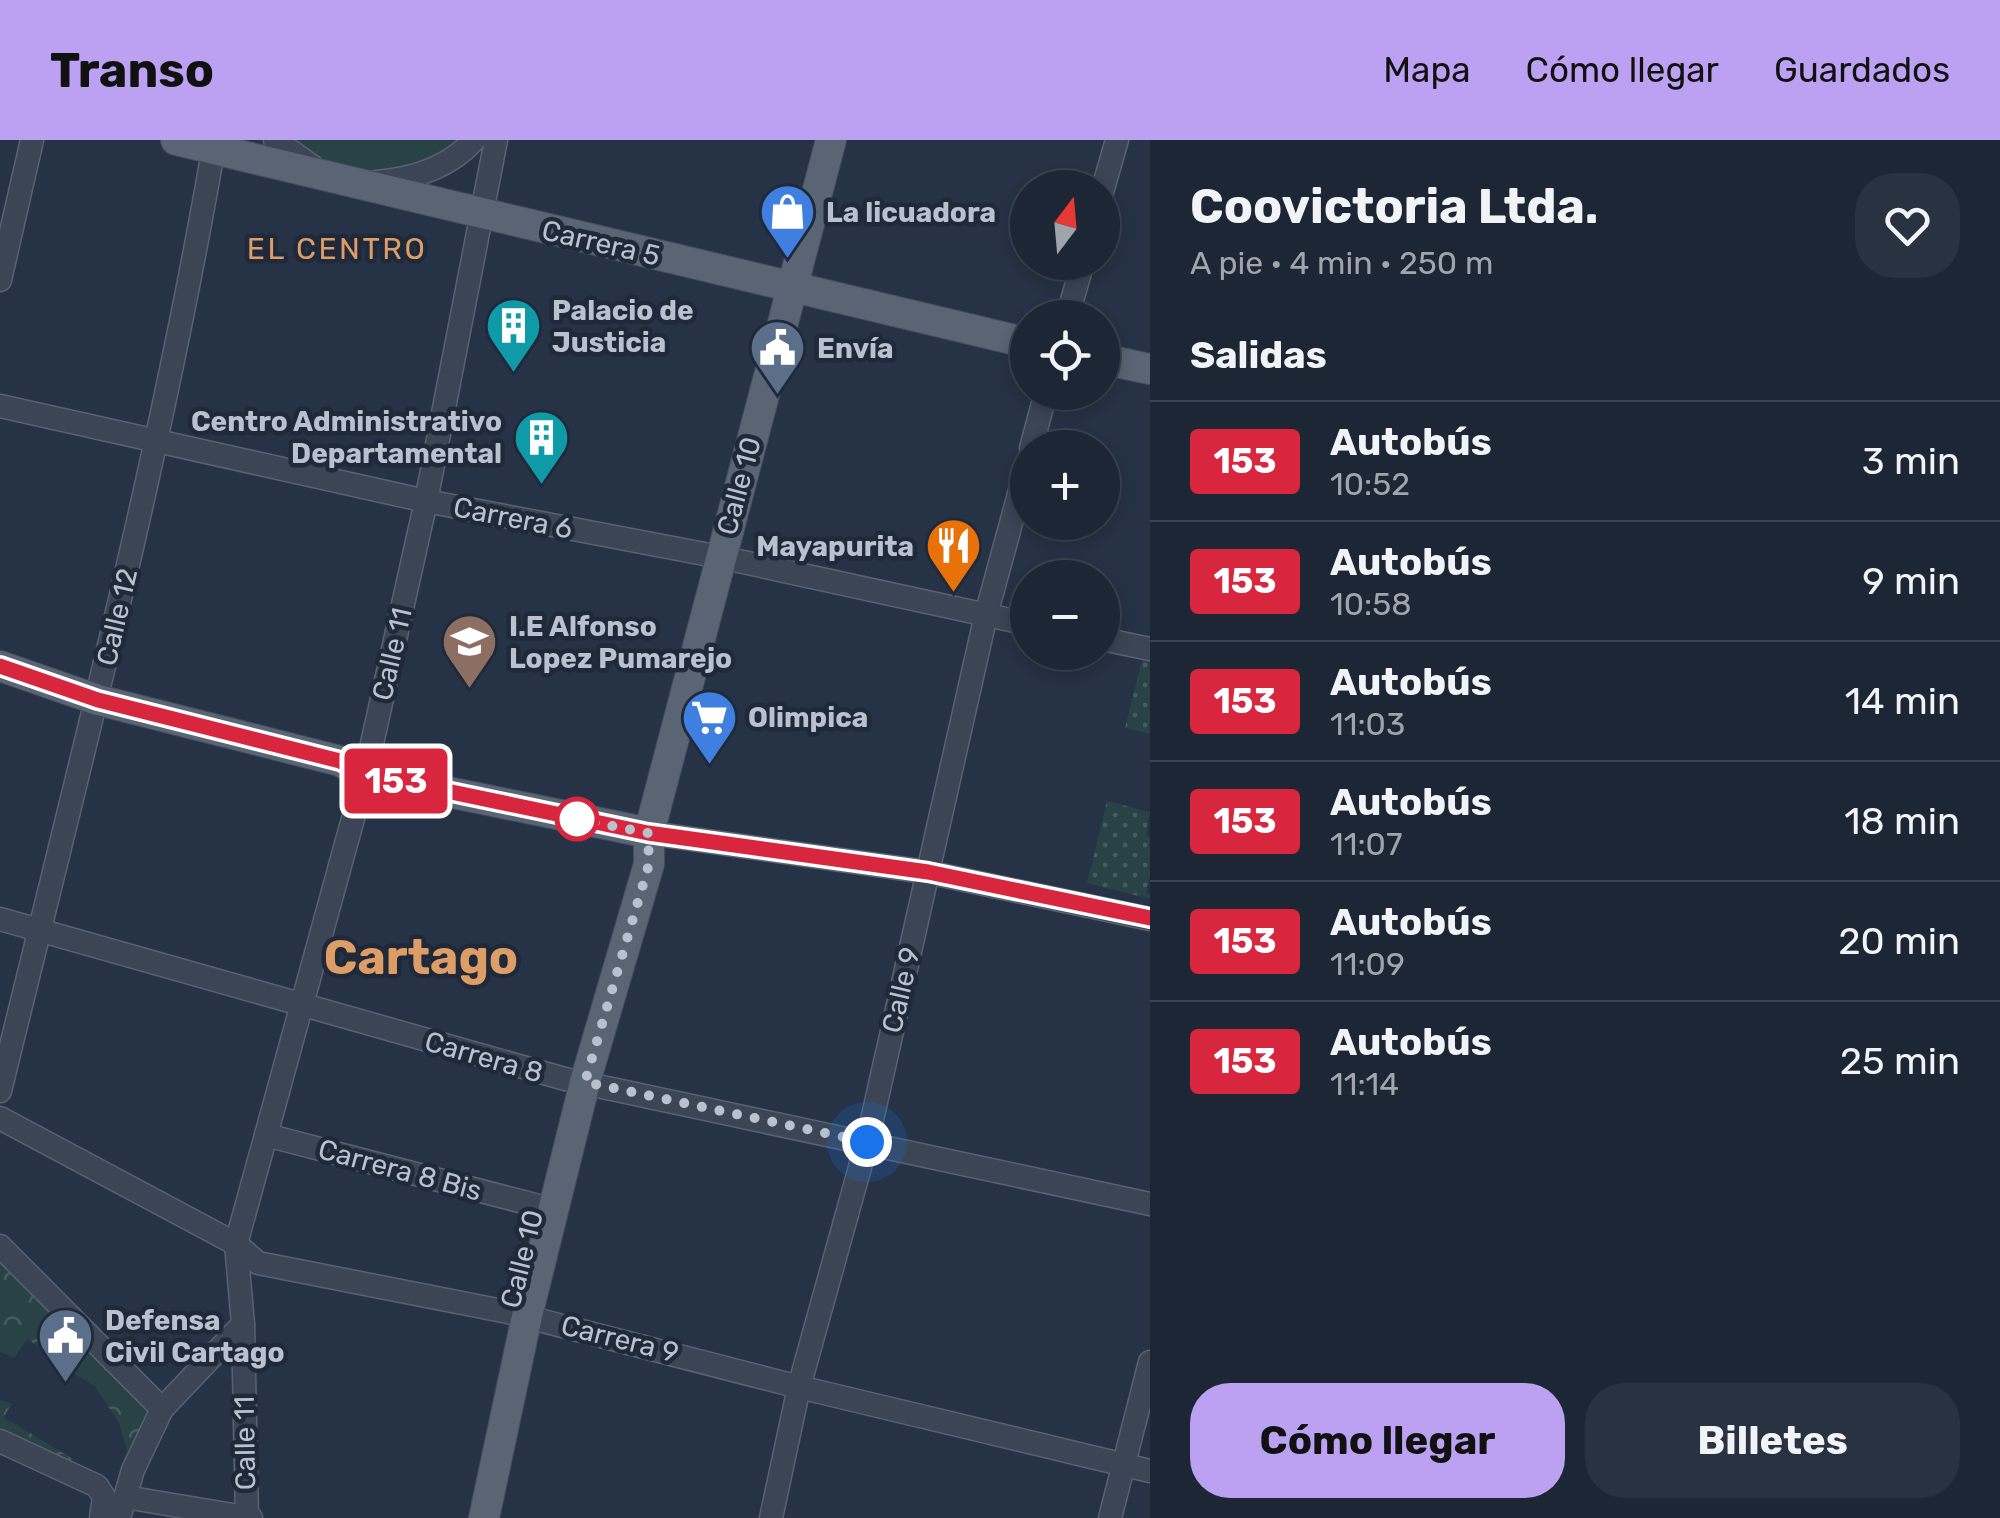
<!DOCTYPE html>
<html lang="es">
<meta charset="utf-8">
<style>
body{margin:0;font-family:Rubik,sans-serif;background:#293240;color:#f1f3f6;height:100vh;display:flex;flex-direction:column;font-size:38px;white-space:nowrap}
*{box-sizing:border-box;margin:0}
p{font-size:32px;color:#a0a5ac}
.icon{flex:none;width:55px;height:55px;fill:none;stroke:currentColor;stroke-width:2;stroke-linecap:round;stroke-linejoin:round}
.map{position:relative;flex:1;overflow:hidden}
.drawer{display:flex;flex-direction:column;background:#1c2634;width:850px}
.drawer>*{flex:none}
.badge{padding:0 20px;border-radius:8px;font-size:35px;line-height:65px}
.needle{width:65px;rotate:16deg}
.controls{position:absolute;left:1010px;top:30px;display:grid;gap:20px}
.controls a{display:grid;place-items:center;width:110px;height:110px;border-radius:50%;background:#1c2634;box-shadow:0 5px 15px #0003,0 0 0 2px #3a434f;font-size:50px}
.you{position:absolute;width:50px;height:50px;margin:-25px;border:8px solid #fff;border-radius:50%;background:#1a73e8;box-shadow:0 0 0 15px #1a73e833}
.map>.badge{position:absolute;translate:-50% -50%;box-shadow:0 0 0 5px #fff}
h2{padding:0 40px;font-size:38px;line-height:90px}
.round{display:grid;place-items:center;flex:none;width:105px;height:105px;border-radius:40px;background:#293240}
.head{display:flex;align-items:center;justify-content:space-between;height:170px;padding:0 40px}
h1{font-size:48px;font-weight:700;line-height:75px}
.button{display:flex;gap:20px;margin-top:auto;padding:20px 40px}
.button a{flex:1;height:115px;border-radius:40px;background:#bca0f2;color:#111;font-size:40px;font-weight:700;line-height:115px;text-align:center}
.button a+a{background:#293240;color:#f1f3f6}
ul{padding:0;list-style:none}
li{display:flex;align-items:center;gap:30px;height:120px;padding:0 40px;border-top:2px solid #3a434f}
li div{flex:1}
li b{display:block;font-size:38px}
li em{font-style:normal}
li .badge{min-width:110px;font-weight:700;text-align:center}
header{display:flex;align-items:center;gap:60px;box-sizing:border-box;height:140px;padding:0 50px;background:#bca0f2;color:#111}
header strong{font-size:48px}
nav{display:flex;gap:55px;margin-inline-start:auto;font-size:35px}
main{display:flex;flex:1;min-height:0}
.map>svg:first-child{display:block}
</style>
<header>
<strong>Transo</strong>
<nav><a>Mapa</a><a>Cómo llegar</a><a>Guardados</a></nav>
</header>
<main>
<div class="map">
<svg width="1150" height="1378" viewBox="0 0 1150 1378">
<defs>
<pattern id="forest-crowns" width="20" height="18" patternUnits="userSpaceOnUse" patternTransform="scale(2.5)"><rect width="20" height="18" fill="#284246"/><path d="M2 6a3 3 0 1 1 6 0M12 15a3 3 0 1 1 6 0" fill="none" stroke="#455c60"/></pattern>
<pattern id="garden-dots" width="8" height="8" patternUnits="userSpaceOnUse" patternTransform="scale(2.5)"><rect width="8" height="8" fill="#284246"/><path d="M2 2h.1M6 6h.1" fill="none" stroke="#455c60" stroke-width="1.8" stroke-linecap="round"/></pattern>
</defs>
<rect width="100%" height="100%" fill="#263245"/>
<polygon fill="#284246" points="275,0 474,0 469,6 370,42"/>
<g fill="url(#forest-crowns)">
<polygon points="0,1105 162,1269 133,1330 119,1283 95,1246 51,1220 53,1216 27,1199 14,1218 0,1212"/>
<polygon points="0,1260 12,1263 4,1277 73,1319 71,1332 0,1300"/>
</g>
<g fill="url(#garden-dots)">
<polygon points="1142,520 1150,522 1150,594 1125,588"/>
<polygon points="1107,661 1150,672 1146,696 1150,698 1150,736 1146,753 1150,754 1150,759 1087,743"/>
</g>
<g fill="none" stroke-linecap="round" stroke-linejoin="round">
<defs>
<g id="minor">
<polyline points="275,0 313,27"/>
<path d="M376 42C413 39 449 28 474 0"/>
<polyline points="1102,52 1117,0"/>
<polyline points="0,140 32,0"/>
<polyline points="1067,178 1083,122"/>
<polyline points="0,266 426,361 720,417 1028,484"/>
<polyline points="1031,308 1046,252"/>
<polyline points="1102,499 1150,509"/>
<polyline points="649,693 927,732 1150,779"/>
<polyline points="0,779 565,939 1150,1064"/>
<path d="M0 951C77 635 160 321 215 0"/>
<polyline points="0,978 236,1104 258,1123 508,1172 799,1247 1150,1331"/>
<polyline points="266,995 535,1065"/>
<polyline points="0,1106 162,1269"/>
<polyline points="0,1301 97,1346 104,1357 101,1378"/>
<polyline points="125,1357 251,1378"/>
<polyline points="119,1378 133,1330 162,1269 243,1184"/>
<polyline points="247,1378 243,1184 236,1104 365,635 426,361 496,0"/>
<polyline points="771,1378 799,1247 867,1002 986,475 1028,321"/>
<polyline points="1110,1378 1150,1222"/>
</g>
<g id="major">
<polyline points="176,0 1028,203"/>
<polyline points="1102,219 1150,229"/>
<polyline points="0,526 98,560 340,621 365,635 649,693"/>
<polyline points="484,1378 527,1176 585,942 649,724 649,693 831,0"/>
</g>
</defs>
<use href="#minor" stroke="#596272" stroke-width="25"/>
<use href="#major" stroke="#444d5e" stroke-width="32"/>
<use href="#minor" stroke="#3b4555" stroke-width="22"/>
<use href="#major" stroke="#596474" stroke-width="30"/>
</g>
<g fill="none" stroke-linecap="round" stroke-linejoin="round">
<defs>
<polyline id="line" points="0,526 98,560 340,621 365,634 648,693 928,732 1150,778"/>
</defs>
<use href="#line" stroke="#fff" stroke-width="22"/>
<use href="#line" stroke="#d7263d" stroke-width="15"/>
<polyline stroke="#b9c0ce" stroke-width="10" stroke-dasharray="0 18" points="577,679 648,693 649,724 585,942 867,1002"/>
</g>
<defs>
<symbol id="shop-pin" viewBox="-11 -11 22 30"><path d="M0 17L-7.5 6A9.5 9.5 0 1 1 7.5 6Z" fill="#3f7fe0" stroke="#1f293a"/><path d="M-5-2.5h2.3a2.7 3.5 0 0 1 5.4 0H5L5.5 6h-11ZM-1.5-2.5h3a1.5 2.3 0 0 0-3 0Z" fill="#fff"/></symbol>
<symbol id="building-pin" viewBox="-11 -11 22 30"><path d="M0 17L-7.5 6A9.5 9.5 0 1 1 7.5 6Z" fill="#0f9aa8" stroke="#1f293a"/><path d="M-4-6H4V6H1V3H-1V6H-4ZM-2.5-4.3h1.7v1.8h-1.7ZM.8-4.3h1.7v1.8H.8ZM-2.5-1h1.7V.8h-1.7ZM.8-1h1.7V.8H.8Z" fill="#fff"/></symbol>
<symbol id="civic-pin" viewBox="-11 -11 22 30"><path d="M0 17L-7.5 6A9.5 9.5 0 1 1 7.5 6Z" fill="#5c6f8a" stroke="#1f293a"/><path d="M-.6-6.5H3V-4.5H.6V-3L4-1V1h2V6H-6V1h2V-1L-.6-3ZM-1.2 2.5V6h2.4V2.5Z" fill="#fff"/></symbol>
<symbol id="restaurant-pin" viewBox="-11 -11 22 30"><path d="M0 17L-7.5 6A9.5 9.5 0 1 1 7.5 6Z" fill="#e8710a" stroke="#1f293a"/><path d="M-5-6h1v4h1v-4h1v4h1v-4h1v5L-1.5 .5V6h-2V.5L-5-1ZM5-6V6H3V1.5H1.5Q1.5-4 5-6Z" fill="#fff"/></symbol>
<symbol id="school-pin" viewBox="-11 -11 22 30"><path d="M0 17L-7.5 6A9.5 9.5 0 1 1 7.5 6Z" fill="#8d6e63" stroke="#1f293a"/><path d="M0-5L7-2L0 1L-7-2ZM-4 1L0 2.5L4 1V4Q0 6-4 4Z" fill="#fff"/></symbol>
<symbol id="supermarket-pin" viewBox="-11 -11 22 30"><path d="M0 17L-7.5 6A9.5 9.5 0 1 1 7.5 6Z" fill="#3f7fe0" stroke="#1f293a"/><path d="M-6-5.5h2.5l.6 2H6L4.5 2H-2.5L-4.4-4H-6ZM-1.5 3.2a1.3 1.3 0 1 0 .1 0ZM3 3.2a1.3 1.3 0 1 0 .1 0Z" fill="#fff"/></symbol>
</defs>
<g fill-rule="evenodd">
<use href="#shop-pin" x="756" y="40" width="63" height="86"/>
<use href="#building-pin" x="482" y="154" width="63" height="86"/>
<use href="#civic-pin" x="746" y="176" width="63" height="86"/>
<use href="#building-pin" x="510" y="266" width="63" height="86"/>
<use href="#restaurant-pin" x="922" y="374" width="63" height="86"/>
<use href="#school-pin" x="438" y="470" width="63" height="86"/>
<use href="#supermarket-pin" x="678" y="546" width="63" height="86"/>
<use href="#civic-pin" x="34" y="1164" width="63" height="86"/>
</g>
<circle fill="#fff" stroke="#d7263d" stroke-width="5" cx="577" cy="679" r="20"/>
<g text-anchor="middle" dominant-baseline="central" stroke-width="9" stroke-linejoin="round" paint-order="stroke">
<g font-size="28" font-weight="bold" fill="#b9c0ce" stroke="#1f293a" text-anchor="start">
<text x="826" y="72">La licuadora</text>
<text x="552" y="170">Palacio de<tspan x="552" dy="32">Justicia</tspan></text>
<text x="817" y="208">Envía</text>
<text x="502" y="281" text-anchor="end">Centro Administrativo<tspan x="502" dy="32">Departamental</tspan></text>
<text x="914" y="406" text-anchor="end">Mayapurita</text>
<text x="509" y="486">I.E Alfonso<tspan x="509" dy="32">Lopez Pumarejo</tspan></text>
<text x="748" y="577">Olimpica</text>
<text x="105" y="1180">Defensa<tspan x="105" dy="32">Civil Cartago</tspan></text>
</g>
<g font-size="28" fill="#b9c0ce" stroke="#1f293a">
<text transform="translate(601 103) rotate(13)">Carrera 5</text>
<text transform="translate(739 346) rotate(-75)">Calle 10</text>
<text transform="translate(513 378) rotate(11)">Carrera 6</text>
<text transform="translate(117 477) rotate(-77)">Calle 12</text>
<text transform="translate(392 514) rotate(-77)">Calle 11</text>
<text transform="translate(901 850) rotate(-77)">Calle 9</text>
<text transform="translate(484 917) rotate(16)">Carrera 8</text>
<text transform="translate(400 1030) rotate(15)">Carrera 8 Bis</text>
<text transform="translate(522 1119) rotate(-76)">Calle 10</text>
<text transform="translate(620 1199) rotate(14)">Carrera 9</text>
<text transform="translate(245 1303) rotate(-91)">Calle 11</text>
</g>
<g font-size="30" letter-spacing="2.5" fill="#dc9d66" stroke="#1f293a">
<text x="337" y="109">EL CENTRO</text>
</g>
<g font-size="48" font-weight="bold" fill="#dc9d66" stroke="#1f293a">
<text x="421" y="817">Cartago</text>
</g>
</g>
</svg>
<div class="controls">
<a><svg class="needle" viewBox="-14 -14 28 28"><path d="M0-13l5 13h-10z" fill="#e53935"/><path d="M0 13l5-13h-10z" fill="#a0a5ac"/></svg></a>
<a><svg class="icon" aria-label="locate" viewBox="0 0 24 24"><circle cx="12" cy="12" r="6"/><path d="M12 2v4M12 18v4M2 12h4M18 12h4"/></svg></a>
<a>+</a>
<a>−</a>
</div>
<div class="you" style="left:867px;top:1002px"></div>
<b class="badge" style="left:396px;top:641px;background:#d7263d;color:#fff">153</b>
</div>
<section class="drawer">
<div class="head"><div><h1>Coovictoria Ltda.</h1><p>A pie · 4 min · 250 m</p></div><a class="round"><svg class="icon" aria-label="heart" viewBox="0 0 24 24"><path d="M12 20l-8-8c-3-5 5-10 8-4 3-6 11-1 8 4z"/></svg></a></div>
<h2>Salidas</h2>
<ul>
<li><span class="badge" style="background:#d7263d;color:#fff">153</span><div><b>Autobús</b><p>10:52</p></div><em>3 min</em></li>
<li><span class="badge" style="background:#d7263d;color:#fff">153</span><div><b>Autobús</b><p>10:58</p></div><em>9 min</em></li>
<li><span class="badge" style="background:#d7263d;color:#fff">153</span><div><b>Autobús</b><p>11:03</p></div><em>14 min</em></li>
<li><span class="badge" style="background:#d7263d;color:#fff">153</span><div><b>Autobús</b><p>11:07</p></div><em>18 min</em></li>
<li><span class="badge" style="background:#d7263d;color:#fff">153</span><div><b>Autobús</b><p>11:09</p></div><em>20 min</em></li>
<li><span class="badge" style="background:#d7263d;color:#fff">153</span><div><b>Autobús</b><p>11:14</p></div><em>25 min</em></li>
</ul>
<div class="button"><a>Cómo llegar</a><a>Billetes</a></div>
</section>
</main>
